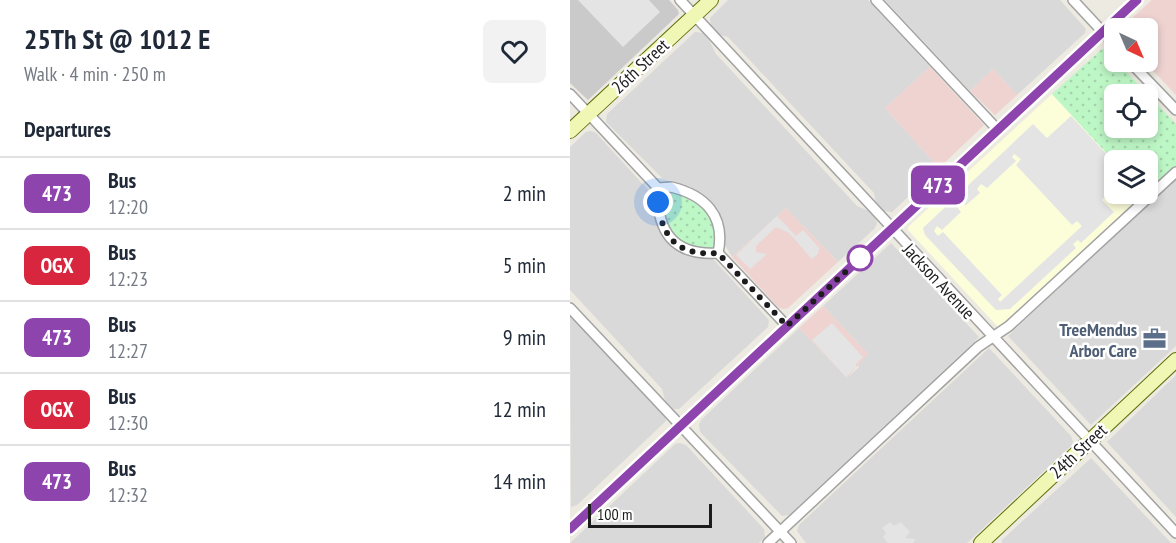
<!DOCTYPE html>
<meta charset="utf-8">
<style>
body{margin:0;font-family:"PT Sans Narrow",sans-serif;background:#f2f2f3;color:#1f2937;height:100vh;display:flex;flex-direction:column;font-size:22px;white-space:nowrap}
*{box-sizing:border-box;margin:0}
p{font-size:20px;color:#747a83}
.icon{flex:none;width:33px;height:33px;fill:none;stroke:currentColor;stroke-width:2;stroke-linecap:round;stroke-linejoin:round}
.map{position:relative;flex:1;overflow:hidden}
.details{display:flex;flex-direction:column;background:#fff;width:570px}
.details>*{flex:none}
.badge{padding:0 12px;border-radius:9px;font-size:21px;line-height:39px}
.needle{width:39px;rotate:136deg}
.tools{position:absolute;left:534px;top:18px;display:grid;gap:12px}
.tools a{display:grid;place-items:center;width:54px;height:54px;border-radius:9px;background:#fff;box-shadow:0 3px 9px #0003;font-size:30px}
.scale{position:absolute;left:18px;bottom:15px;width:124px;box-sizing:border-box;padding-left:6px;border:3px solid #1c1c1c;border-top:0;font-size:16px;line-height:21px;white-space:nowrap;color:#1c1c1c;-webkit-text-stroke:4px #fff;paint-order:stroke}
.you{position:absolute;width:30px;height:30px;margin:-15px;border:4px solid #fff;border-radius:50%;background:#1a73e8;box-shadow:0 0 0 9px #1a73e833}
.map>.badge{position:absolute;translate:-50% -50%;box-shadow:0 0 0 3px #fff}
h2{padding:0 24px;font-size:22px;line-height:54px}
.round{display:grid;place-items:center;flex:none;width:63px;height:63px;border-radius:9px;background:#f2f2f3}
.overview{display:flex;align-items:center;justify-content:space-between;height:102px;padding:0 24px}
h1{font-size:28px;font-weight:600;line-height:45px}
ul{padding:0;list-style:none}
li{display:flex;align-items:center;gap:18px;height:72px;padding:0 24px;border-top:2px solid #e0e1e3}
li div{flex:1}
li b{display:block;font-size:22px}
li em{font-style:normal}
li .badge{min-width:66px;font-weight:700;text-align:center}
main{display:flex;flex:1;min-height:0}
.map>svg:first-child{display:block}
</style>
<main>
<section class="details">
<div class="overview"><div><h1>25Th St @ 1012 E</h1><p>Walk · 4 min · 250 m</p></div><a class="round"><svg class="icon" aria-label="heart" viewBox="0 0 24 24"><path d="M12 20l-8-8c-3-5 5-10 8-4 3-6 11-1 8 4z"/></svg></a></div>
<h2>Departures</h2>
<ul>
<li><span class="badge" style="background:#8e44ad;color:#fff">473</span><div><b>Bus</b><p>12:20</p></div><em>2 min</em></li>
<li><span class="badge" style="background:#d7263d;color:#fff">OGX</span><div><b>Bus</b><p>12:23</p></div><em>5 min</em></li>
<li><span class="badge" style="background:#8e44ad;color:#fff">473</span><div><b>Bus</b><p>12:27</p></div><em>9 min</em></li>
<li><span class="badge" style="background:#d7263d;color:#fff">OGX</span><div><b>Bus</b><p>12:30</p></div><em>12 min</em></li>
<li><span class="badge" style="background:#8e44ad;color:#fff">473</span><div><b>Bus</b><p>12:32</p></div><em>14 min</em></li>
</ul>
</section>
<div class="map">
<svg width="606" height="543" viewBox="0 0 606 543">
<defs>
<pattern id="park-dots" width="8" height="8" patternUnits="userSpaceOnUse" patternTransform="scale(1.5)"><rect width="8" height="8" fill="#bef7c6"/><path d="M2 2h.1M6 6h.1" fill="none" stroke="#a3d3aa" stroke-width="1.8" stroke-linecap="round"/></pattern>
</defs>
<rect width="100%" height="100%" fill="#edeae1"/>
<g fill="#dad9d9">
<polygon points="158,0 298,0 360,67 315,108 369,168 322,212 314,211 306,202 304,193 158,37 150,35 141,26 140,18"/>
<polygon points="315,0 490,0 516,29 515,33 447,95 423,69 400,91"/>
<polygon points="125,32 133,33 140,42 146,54 287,206 299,211 306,219 307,224 304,229 268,262 216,208 162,257 155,245 152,221 142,204 121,187 92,178 36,122 37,114"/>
<polygon points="21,131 26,133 79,191 84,202 88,228 101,245 107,250 122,256 140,257 143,259 199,320 198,327 109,409 104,409 95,400 92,389 0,290 0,147 16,132"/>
<polygon points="606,178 606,346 521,425 438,336"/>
<polygon points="321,243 409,337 219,515 212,516 130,432 129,424 132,419 229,328 277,378 289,367 287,365 298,354 253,306"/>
<polygon points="0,314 94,415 96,421 7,505 1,507"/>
<polygon points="419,348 501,436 503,442 501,446 397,543 236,543 227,531 229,525"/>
<polygon points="606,375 606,517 537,442"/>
<polygon points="110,443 116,445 194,529 195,537 189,543 0,543 105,444"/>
<polygon points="521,458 601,543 432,543 432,540"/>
</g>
<g fill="#eed3d1">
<polygon points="582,0 606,0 606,95 575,62 578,62 578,28 551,28"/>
<polygon points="360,67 414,125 369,168 315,108"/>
<polygon points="423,69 447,95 425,115 400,91"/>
<polygon points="216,208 268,262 218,308 214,309 209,308 162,257"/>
<polygon points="253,306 298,354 277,378 229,328"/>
</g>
<polygon fill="#fcfeda" points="482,94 544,161 544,194 575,194 431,327 428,327 338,230 338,227"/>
<polygon fill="#cacaca" points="0,0 99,0 108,10 109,14 18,100 0,83"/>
<g fill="url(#park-dots)" fill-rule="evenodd">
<path d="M532 49 537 51 544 62H547L606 124V166L578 192V160L544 161 482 94ZM544 94H578V128H544Z"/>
<path d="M106 191C134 205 149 214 144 249 115 255 81 222 94 192Z"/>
</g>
<g fill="#e4e4e4" fill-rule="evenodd">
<polygon points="8,0 79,0 90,12 53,47"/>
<path d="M501 116 544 162V188L532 200 544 212 511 243 508 240 503 244 506 248 440 309 426 310 355 235 353 228 463 124 477 138ZM444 154 451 159 446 165 502 225 507 221 512 226 430 302 428 299 432 295 373 232 368 236 364 231 367 226 372 230 391 212 387 207 391 203 396 205 410 193 407 189 411 184 417 188 446 161 442 157Z"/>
<polygon points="207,216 226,236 233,230 249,248 248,254 242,259 219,233 206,227 186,246 186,252 197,254 180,269 166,255"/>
<polygon points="262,323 293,357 286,364 286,367 276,377 242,340"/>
<polygon points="320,522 324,526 331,522 340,532 335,538 345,539 344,543 318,543 313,537 316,533 312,528"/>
</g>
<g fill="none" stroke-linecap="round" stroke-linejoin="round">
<defs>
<g id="street">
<polyline points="110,0 606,533"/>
<polyline points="306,0 428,130"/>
<polyline points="503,0 544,44"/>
<polyline points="560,62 606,110"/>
<polyline points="0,94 88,188"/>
<path d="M101 187C135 195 156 216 148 253 103 256 86 231 88 188Z"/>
<polyline points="148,253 217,326"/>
<polyline points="0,308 221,543"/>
<polyline points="0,529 567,0"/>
<polyline points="198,543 408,347 439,326 606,172"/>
</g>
<g id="secondary">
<polyline points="0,131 141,0"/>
<polyline points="411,543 606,360"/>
</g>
</defs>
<use href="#street" stroke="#a3a3a3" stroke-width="12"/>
<use href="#secondary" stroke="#5e6e08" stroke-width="16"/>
<use href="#street" stroke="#fff" stroke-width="9"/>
<use href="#secondary" stroke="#f0f7b5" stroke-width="14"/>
</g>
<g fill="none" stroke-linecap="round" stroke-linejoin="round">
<defs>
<polyline id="line" points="0,529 567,0"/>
</defs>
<use href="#line" stroke="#fff" stroke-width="14"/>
<use href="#line" stroke="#8e44ad" stroke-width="9"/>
<path stroke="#1c1c1c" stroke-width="6" stroke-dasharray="0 10.8" d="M88 202C92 240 110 256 148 253L217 326 296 253 290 258"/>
</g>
<defs>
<symbol id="office-bare" viewBox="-9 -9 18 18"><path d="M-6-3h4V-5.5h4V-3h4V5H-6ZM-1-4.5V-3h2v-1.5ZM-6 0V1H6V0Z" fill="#5c6f8a" stroke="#fff" stroke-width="2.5" paint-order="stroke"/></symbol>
</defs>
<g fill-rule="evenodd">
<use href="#office-bare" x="568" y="322" width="33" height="33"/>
</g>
<circle fill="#fff" stroke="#8e44ad" stroke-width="3" cx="290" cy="258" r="12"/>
<g text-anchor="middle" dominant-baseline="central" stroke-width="5" stroke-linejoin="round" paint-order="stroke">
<g font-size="18" fill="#1c1c1c" stroke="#fff">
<text transform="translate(70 66) rotate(-43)">26th Street</text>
<text transform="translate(369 281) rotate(47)">Jackson Avenue</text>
<text transform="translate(508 451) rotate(-43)">24th Street</text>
</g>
<g font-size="18" font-weight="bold" fill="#4e5e75" stroke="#fff" text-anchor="end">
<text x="567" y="329">TreeMendus<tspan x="567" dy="21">Arbor Care</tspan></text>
</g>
</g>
</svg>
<div class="tools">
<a><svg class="needle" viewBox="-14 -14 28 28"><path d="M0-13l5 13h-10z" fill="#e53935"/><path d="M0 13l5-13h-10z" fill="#747a83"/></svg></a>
<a><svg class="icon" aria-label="locate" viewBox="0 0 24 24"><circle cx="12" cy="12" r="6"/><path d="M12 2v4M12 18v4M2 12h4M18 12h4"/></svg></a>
<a><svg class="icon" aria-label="layers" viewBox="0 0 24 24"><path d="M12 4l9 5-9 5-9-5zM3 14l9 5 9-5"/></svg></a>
</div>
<div class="scale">100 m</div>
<div class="you" style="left:88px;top:202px"></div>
<b class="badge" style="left:368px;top:185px;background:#8e44ad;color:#fff">473</b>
</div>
</main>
